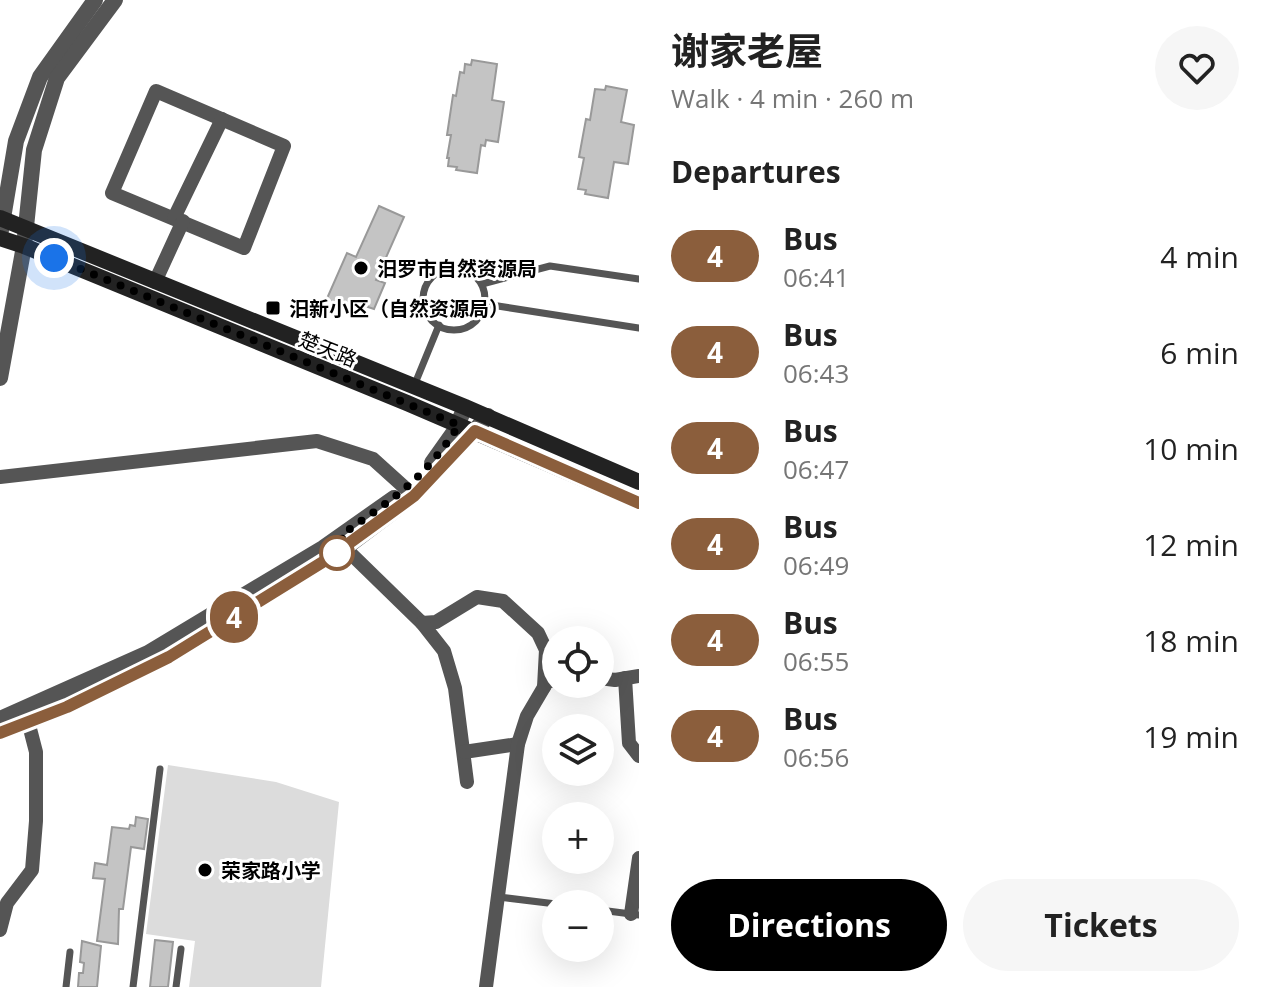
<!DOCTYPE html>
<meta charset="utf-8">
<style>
body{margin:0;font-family:"Open Sans","Noto Sans SC",sans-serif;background:#f6f6f6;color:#222;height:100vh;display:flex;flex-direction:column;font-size:30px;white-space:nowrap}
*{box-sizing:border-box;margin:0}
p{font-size:26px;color:#767676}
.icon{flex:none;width:44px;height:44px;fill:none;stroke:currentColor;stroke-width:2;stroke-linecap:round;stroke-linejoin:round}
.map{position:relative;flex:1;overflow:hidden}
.drawer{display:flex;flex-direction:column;background:#fff;width:632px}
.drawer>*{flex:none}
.badge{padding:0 16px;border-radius:26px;font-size:28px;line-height:52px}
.fabs{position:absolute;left:542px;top:626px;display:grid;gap:16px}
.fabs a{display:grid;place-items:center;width:72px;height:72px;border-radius:50%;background:#fff;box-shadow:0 8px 32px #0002;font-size:40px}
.you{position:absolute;width:40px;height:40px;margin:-20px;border:6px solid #fff;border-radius:50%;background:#1a73e8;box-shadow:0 0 0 12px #1a73e833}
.map>.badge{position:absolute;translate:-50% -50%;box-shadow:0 0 0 4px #fff}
h2{padding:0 32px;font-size:30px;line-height:72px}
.round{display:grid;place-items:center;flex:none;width:84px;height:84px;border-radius:42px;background:#f6f6f6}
.headline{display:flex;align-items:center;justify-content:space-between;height:136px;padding:0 32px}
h1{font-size:38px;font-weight:700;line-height:60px}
.button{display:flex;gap:16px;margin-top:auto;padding:16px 32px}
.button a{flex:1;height:92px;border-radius:48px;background:#000;color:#fff;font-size:32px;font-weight:700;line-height:92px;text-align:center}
.button a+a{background:#f6f6f6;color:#222}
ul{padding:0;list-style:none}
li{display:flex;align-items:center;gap:24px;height:96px;padding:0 32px}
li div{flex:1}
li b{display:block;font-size:30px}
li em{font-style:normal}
li .badge{min-width:88px;font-weight:700;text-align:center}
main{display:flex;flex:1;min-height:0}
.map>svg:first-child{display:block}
</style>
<main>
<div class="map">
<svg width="639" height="987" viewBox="0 0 639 987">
<rect width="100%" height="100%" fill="#fff"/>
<polygon fill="#dcdcdc" points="168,765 276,782 339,802 321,987 189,987 195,941 146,934"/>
<g fill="#c4c4c4" stroke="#999" stroke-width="2">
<polygon points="472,60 497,64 492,100 504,102 498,142 486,140 485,146 481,145 477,173 456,170 457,167 448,166 449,158 447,158 451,135 447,135 453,95 456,96 460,72 464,73 465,64 471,65"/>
<polygon points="606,86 627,90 621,122 634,125 628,164 614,162 608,198 585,194 586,190 578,189 584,158 579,157 586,119 590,120 595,89 605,90"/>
<polygon points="379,206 404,217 376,280 385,283 374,309 365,306 360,318 325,303 347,253 356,257"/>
<polygon points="136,817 148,819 144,849 131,847 123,909 119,909 118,944 97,941 105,879 93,878 95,863 107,865 112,827 129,829 130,825 135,826"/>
<polygon points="155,940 173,942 168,987 150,987"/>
<polygon points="82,941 101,946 97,987 78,987 79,973 83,973 84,963 80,962"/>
</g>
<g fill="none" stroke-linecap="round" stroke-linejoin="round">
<g stroke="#555" stroke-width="7">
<circle cx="454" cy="299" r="31"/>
<polyline points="482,284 550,266 639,279"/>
<polyline points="485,304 639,328"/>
<polyline points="414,386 439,325"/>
<polyline points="499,897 556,904"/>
<polyline points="600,910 639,915"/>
<polyline points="66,987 70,952"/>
<polyline points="133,987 160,769"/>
<polyline points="176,987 181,949"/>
</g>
<g stroke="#555" stroke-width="14">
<polygon points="156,91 284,146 244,248 112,193"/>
<polyline points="174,218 222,119"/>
<polyline points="155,282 183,221"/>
<polyline points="0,477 317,441 373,459 414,496"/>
<polyline points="342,540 345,548 422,623 436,622 477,597 503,601 538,633 546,650 544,687"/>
<polyline points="422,623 444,651 455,688 467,782"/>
<polyline points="600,678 615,680 639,676"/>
<polyline points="625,678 629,743 639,756"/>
<polyline points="464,752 518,744"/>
<polyline points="631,914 639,858"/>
<polyline points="0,930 7,903 32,870 36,821 36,752 28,721"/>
<polyline points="486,987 518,744 527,716 547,682 556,680"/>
</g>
<g stroke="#555" stroke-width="16">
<polyline points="0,236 16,141 40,77 95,0"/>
<polyline points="0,378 24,246 34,150 57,78 115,0"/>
<polyline points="432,463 454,432 463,412"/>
<polyline points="0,719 148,653 323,548 394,498"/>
<polyline points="0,733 67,707 169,657 345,548 414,496 488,416"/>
</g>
<g stroke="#222" stroke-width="16">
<polyline points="0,218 465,407 639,482"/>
<polyline points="0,238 24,246 407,403 639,503"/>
</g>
</g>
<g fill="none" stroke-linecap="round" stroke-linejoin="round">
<defs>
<polyline id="line" points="0,733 67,707 169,657 326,560 414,496 475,431 639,503"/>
</defs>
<use href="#line" stroke="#fff" stroke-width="18"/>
<use href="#line" stroke="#8b5e3c" stroke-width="12"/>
<path stroke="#000" stroke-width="8" stroke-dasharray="0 14.4" d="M54 258 459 425C424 480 393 499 341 535L345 548 337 553"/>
</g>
<g fill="#000" stroke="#fff" stroke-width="3">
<circle cx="361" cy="268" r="8"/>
<rect x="265" y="300" width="16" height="16" rx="4"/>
<circle cx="205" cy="870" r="8"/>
</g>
<circle fill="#fff" stroke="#8b5e3c" stroke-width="4" cx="337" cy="553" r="16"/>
<g text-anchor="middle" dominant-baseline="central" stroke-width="6" stroke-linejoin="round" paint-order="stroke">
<g font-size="20" font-weight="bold" fill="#000" stroke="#fff" text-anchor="start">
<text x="377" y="268">汨罗市自然资源局</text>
<text x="289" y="308">汨新小区（自然资源局）</text>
<text x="221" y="870">荣家路小学</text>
</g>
<g font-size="20" fill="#000" stroke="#fff">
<text transform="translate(328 349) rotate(22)">楚天路</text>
</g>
</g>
</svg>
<div class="fabs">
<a><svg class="icon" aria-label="locate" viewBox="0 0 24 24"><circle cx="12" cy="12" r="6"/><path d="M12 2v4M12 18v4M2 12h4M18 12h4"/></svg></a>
<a><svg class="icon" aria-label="layers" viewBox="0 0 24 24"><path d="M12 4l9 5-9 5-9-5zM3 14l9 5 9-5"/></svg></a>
<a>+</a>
<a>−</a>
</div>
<div class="you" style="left:54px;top:258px"></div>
<b class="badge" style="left:234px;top:617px;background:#8b5e3c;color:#fff">4</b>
</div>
<section class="drawer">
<div class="headline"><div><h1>谢家老屋</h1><p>Walk · 4 min · 260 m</p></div><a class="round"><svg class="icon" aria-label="heart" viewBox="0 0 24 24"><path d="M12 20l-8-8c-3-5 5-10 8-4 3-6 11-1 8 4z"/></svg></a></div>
<h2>Departures</h2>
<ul>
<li><span class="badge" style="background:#8b5e3c;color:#fff">4</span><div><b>Bus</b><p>06:41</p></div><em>4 min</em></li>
<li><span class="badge" style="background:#8b5e3c;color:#fff">4</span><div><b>Bus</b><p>06:43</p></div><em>6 min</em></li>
<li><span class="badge" style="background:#8b5e3c;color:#fff">4</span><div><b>Bus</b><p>06:47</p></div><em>10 min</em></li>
<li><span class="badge" style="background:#8b5e3c;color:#fff">4</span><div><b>Bus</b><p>06:49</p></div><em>12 min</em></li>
<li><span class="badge" style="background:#8b5e3c;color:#fff">4</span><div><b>Bus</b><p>06:55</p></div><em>18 min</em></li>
<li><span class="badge" style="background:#8b5e3c;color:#fff">4</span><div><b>Bus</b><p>06:56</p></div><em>19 min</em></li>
</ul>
<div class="button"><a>Directions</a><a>Tickets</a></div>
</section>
</main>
